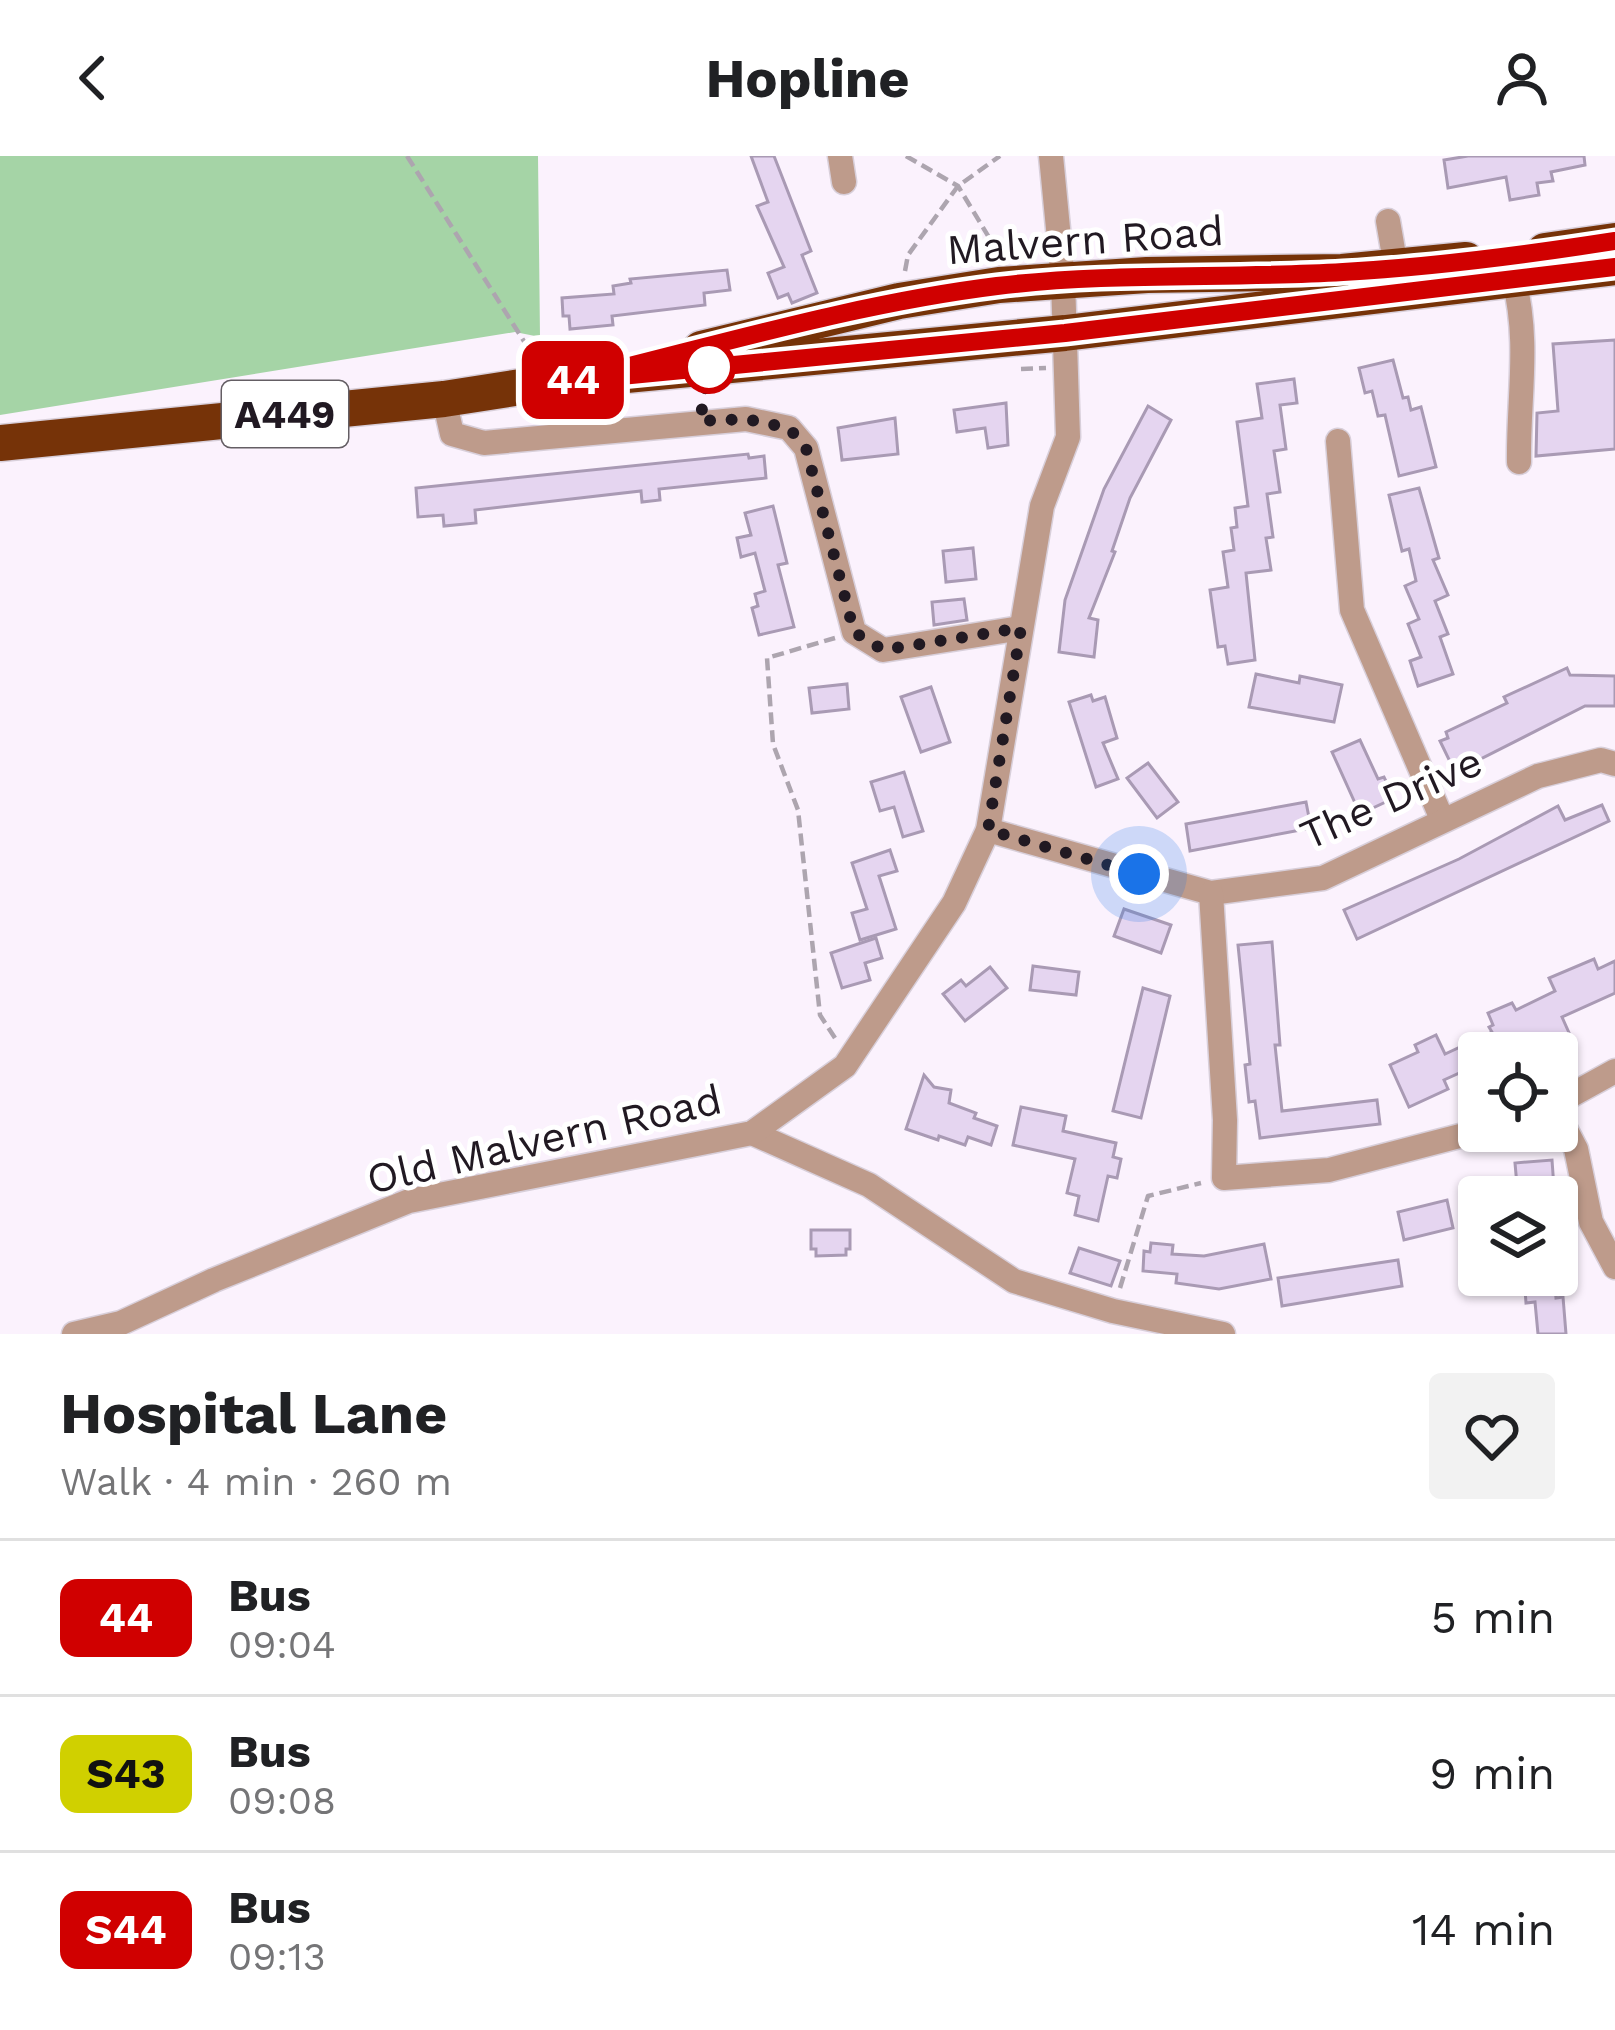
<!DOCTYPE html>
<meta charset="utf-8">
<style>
body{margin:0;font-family:"Work Sans",sans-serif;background:#f2f2f2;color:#202124;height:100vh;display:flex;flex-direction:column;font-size:45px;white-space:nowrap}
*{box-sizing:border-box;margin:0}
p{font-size:39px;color:#757577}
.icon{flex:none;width:66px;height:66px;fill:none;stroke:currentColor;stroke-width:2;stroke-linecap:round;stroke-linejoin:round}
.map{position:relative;height:1178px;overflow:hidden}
.side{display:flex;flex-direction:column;background:#fff;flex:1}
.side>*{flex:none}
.badge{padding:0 24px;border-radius:18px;font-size:42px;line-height:78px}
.controls{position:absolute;left:1458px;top:876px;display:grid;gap:24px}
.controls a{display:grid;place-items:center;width:120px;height:120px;border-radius:12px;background:#fff;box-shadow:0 3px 9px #0004;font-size:60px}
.you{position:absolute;width:60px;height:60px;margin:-30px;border:9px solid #fff;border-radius:50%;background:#1a73e8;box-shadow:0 0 0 18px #1a73e833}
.map>.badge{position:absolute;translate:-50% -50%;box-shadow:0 0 0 6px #fff}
.round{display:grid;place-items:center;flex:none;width:126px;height:126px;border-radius:12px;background:#f2f2f2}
.headline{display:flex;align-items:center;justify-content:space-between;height:204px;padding:0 60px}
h1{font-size:57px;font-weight:700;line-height:90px}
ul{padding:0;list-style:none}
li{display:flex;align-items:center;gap:36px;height:156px;padding:0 60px;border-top:3px solid #e0e0e0}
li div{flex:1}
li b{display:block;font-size:45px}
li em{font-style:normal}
li .badge{min-width:132px;font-weight:700;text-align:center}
header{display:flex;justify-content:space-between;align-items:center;height:156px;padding:0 60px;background:#fff;font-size:54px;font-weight:700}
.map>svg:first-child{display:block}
</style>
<header><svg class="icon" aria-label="back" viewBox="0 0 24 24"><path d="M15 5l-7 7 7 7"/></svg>Hopline<svg class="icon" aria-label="person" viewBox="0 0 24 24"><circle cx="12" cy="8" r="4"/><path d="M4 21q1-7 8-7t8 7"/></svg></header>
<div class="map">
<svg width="1615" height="1178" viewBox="0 0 1615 1178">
<rect width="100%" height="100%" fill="#fbf2fd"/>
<polygon fill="#a5d4a6" points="0,0 538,0 540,181 515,176 0,259"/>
<g fill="#e5d5f0" stroke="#a99ab4" stroke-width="3">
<polygon points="751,0 774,0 811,95 802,99 817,137 792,147 788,138 778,142 768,117 784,111 757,50 768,46"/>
<polygon points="1468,0 1584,0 1585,9 1551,16 1553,25 1537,27 1539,39 1510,44 1506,21 1448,32 1444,4"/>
<polygon points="727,114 730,134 704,137 705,149 612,160 613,169 570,173 569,160 563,160 562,142 614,138 613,130 631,127 630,123"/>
<polygon points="1615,184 1615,293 1536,300 1537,257 1558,255 1553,188"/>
<polygon points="1393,204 1403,242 1408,241 1411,254 1421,251 1436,311 1399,320 1385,259 1378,260 1372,235 1365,237 1359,212"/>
<polygon points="1294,223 1297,247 1280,249 1286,293 1274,295 1280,336 1267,338 1273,381 1266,382 1271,414 1246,417 1255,504 1228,508 1225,490 1218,491 1210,434 1228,431 1223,396 1234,394 1231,372 1237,371 1235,352 1248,350 1237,266 1262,262 1257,228"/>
<polygon points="1006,247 1008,289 988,292 985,272 957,276 954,254"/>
<polygon points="1148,250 1171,264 1130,342 1112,395 1115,396 1089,462 1098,464 1094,501 1059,496 1065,444 1104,333"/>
<polygon points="895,262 898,298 842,304 838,272"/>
<polygon points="748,298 749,302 764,300 766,322 659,333 660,344 642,346 641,335 475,354 476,367 444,370 443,359 418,361 416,332"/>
<polygon points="1419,332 1439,402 1433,404 1448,439 1435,445 1448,478 1440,481 1453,518 1418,530 1410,505 1421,501 1408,468 1419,463 1405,430 1416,425 1409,393 1402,395 1389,339"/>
<polygon points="773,350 787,407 778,409 794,471 759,479 752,452 758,450 755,438 765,435 755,397 741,401 737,382 751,379 745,357"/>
<polygon points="973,392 976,423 946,426 943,395"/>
<polygon points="964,443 967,464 934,469 932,446"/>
<polygon points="1567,512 1570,519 1615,520 1615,550 1585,550 1455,616 1440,585 1448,582 1446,576 1507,547 1504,541"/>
<polygon points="1256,518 1299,527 1300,520 1342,529 1334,566 1249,551"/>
<polygon points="847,528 849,553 812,557 809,532"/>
<polygon points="931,531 950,586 921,596 901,541"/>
<polygon points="1091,539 1093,545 1105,541 1117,582 1103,587 1118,623 1096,631 1069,546"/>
<polygon points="1360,584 1378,623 1384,621 1394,642 1360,658 1332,596"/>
<polygon points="1148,607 1178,646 1157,662 1127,622"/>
<polygon points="904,616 923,675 903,681 894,651 880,655 871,626"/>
<polygon points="1306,646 1311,672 1190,695 1186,668"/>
<polygon points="1602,649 1609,665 1357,783 1344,754 1459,703 1558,650 1565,664"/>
<polygon points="890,694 897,715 879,720 896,773 860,784 852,757 867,753 852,707"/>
<polygon points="1124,753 1171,769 1161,797 1114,780"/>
<polygon points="876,782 882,802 865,807 870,824 842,832 831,797"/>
<polygon points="1272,786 1280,889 1275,889 1282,955 1377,944 1380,968 1260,982 1255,945 1249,946 1245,909 1250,908 1238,789"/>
<polygon points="1594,803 1598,813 1615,805 1615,837 1562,861 1570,879 1554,886 1556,891 1542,897 1479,897 1479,908 1444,924 1448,933 1409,951 1390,909 1418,896 1415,889 1436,879 1445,898 1492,876 1489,871 1493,869 1488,857 1512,847 1516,854 1555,835 1549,822"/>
<polygon points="1033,810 1079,816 1076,839 1030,834"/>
<polygon points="990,811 1007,832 965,865 943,838 961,824 966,830"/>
<polygon points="1143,832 1170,840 1141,962 1113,955"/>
<polygon points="924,919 934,931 951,934 949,947 976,957 974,962 997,970 991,989 968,981 965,989 939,980 938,984 906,973"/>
<polygon points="1021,951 1066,960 1063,975 1116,987 1113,1001 1121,1003 1117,1022 1108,1020 1098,1065 1075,1059 1079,1040 1067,1037 1075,1003 1013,989"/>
<polygon points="1552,1004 1554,1032 1547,1032 1547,1041 1518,1041 1515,1007"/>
<polygon points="1447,1044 1453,1072 1404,1084 1398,1056"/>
<polygon points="811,1074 850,1074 850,1093 846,1093 846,1099 816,1100 816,1093 811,1093"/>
<polygon points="1151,1087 1173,1089 1172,1098 1204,1100 1264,1088 1271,1123 1219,1133 1176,1127 1177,1118 1143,1115 1144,1095 1150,1096"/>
<polygon points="1079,1092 1120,1105 1111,1130 1070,1117"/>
<polygon points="1398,1104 1402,1130 1282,1150 1278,1122"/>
<polygon points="1524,1119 1554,1119 1556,1142 1563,1141 1566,1178 1538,1178 1535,1146 1526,1147"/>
</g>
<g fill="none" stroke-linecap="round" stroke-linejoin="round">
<defs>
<g id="minor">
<polyline points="840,0 844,26"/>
<polyline points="1388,65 1396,111 1404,117"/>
<path d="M1514 124C1530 186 1518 244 1519 306"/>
<polyline points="444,243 452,278 484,287 746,263 789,272 806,292 854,476 883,494 1021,472"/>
<polyline points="1338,285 1352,454 1442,663"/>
<polyline points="988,674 1211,737 1323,722 1538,620 1601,604 1615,608"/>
<polyline points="1211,737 1225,964 1224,1022 1329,1014 1479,975"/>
<polyline points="1557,947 1615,915"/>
<polyline points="1557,957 1576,993 1591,1066 1615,1111"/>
<polyline points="752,977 869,1029 1014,1125 1113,1155 1223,1178"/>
<polyline points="74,1178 121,1167 214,1124 409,1045 752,977 845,910 954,747 988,674 1042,350 1068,281 1063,124 1051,0"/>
</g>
<g id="highway">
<polyline points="1545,95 1615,85"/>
<polyline points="701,193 899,145 999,129 1147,119 1342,116 1466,104"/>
<polyline points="0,287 444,243 553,226 1065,177 1615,111"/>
</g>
</defs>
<use href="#minor" stroke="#d8cfda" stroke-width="27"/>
<use href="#highway" stroke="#d8cfda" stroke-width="39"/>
<g stroke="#ada5af" stroke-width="4.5" stroke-dasharray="12 6" stroke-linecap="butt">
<polyline points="407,0 532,198"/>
<polyline points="906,0 958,30 993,88 995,104"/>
<polyline points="905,115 908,99 958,30 1000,0"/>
<polyline points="1021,213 1046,212"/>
<polyline points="835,882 820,859 798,654 773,588 767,502 835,482"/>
<polyline points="1120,1132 1148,1040 1201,1027"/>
</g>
<use href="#minor" stroke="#be9b8b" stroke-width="24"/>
<use href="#highway" stroke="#763308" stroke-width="36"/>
</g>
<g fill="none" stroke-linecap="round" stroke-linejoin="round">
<defs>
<path id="line" d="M1615 85C1525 99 1434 111 1343 116 1228 123 1112 116 997 130 852 148 711 191 569 225L1065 177 1615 111"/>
</defs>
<use href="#line" stroke="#fff" stroke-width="27"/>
<use href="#line" stroke="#d00000" stroke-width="18"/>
<polyline stroke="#211922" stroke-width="12" stroke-dasharray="0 21.6" points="709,211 700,265 746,263 789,272 806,292 854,476 883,494 1021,472 988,674 1139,718"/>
</g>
<circle fill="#fff" stroke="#d00000" stroke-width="6" cx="709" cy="211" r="24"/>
<g text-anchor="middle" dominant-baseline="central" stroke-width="10" stroke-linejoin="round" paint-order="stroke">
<rect fill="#fff" stroke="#645e64" stroke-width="3" x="222" y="225" width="126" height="66" rx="9"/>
<g font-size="39" font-weight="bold" fill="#211922">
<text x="285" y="258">A449</text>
</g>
<g font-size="42" fill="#211922" stroke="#fff">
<text transform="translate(1085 84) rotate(-4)">Malvern Road</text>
<text transform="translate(1391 642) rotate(-24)">The Drive</text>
<text transform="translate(544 983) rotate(-13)">Old Malvern Road</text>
</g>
</g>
</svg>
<div class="controls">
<a><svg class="icon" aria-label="locate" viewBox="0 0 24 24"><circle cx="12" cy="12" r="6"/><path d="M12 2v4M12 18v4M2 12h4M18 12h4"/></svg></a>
<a><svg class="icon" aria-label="layers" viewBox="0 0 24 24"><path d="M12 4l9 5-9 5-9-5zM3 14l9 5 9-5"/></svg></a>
</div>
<div class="you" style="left:1139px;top:718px"></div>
<b class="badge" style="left:573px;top:224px;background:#d00000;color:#fff">44</b>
</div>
<section class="side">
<div class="headline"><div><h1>Hospital Lane</h1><p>Walk · 4 min · 260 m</p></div><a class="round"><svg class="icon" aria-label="heart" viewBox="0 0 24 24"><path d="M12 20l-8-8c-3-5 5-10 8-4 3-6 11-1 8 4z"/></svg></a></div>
<ul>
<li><span class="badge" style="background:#d00000;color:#fff">44</span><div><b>Bus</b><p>09:04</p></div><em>5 min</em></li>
<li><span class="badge" style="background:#d0d000;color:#111">S43</span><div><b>Bus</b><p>09:08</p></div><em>9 min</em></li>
<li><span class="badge" style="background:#d00000;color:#fff">S44</span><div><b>Bus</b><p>09:13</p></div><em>14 min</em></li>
</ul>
</section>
